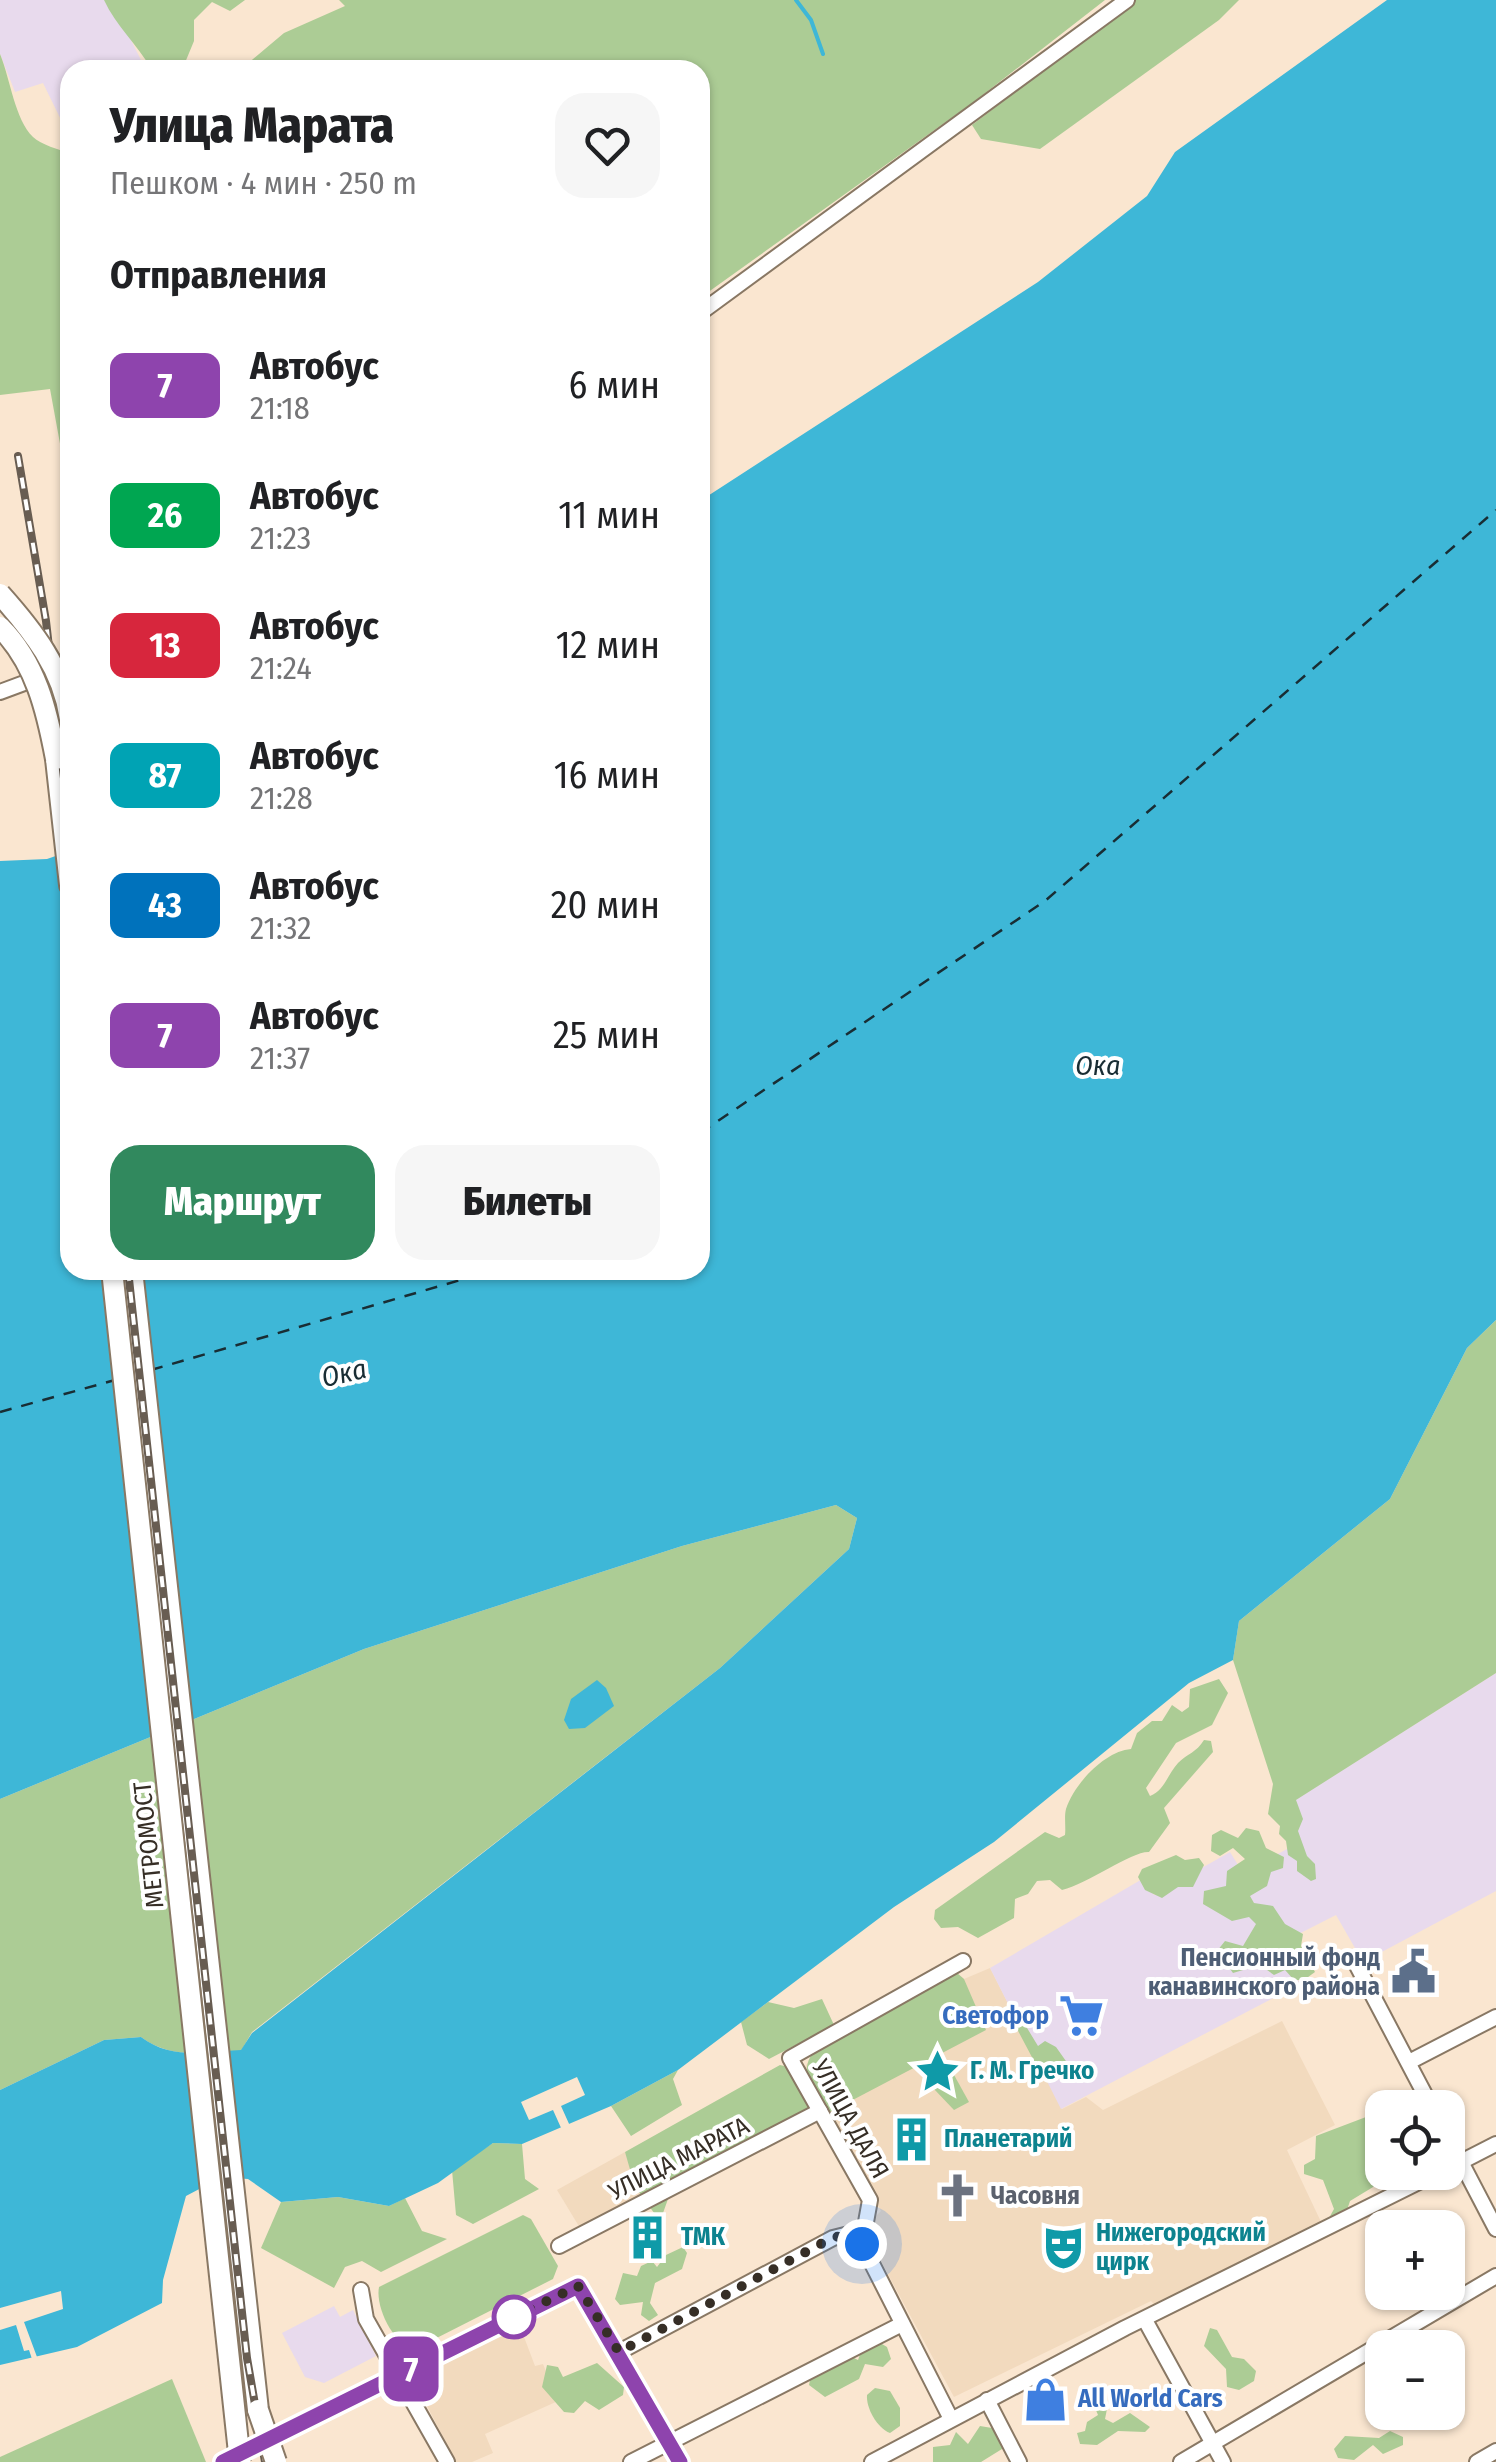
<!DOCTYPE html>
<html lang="ru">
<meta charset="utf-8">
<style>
body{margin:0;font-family:"Fira Sans Condensed",sans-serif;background:#f6f6f6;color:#202124;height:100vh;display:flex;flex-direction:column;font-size:38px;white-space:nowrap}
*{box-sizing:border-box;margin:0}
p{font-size:32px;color:#757577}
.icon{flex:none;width:55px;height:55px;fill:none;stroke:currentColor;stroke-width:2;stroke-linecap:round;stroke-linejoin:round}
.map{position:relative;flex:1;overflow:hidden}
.panel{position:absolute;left:60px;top:60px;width:650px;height:1220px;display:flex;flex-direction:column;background:#fff;border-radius:30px;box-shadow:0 2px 8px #0004}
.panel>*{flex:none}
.badge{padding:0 20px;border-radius:15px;font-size:35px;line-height:65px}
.buttons{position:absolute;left:1365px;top:2090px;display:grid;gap:20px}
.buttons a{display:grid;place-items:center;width:100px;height:100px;border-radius:20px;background:#fff;box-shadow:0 2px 8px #0004;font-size:50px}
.you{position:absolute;width:50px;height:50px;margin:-25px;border:8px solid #fff;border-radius:50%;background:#1a73e8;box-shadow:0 0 0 15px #1a73e833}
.map>.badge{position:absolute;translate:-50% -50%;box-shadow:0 0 0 5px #fff}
h2{padding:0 50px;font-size:38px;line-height:90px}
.round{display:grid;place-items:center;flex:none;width:105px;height:105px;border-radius:30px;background:#f6f6f6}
.summary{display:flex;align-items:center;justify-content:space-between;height:170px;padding:0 50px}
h1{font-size:48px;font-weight:800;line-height:75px}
.primary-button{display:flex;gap:20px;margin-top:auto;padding:20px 50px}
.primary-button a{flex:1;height:115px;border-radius:30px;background:#31895e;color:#fff;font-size:40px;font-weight:800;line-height:115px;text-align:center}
.primary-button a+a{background:#f6f6f6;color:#202124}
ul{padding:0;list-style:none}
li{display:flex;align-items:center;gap:30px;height:130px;padding:0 50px}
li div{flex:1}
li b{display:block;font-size:38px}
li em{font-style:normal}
li .badge{min-width:110px;font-weight:700;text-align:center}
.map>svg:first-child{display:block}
</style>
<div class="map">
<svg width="1496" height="2462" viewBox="0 0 1496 2462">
<rect width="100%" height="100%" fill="#fae6d0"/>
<g fill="#f2dabe">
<polygon points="990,1968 1062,2109 1086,2097 1103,2110 1282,2021 1335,2125 1287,2150 1322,2224 1157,2307 1151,2301 954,2397 869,2239 871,2221 881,2211 806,2077 805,2067 815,2050 957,1973 964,1979"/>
<polygon points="625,2152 647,2192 580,2228 557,2190"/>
<polygon points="518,2321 535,2366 543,2364 558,2401 485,2434 493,2453 472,2462 456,2462 412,2377 415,2371"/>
</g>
<g fill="#e8daed">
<polygon points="0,0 111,0 146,70 70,70 70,126 65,128 43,83 15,92 0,54"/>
<polygon points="1496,1673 1496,1891 1363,1962 1336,1915 1279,1944 1300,1984 1061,2109 990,1968 1144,1878 1154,1895 1230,1852 1243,1873 1298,1843 1281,1809"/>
<polygon points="334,2306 340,2317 353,2310 376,2356 324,2383 305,2377 282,2333"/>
</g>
<g fill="#accc95">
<path d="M104 0H245L230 11 212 2 194 20V41L182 70H152C137 44 116 26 104 0Z"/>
<polygon points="339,0 1105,0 975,101 700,298 700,70 240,70 284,33 345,6"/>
<polygon points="1135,0 1239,0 1219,20 1040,149 981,139 972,125"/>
<path d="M0 54C10 78 15 120 33 137 41 145 59 149 70 154V470L63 460 50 389 0 395Z"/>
<polygon points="1496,1320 1496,1673 1296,1800 1303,1819 1298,1831 1307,1856 1315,1864 1316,1879 1311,1881 1297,1871 1297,1861 1288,1855 1286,1841 1279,1834 1280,1826 1268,1814 1273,1784 1233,1660 1239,1621 1390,1499 1467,1348"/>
<path d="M836 1505 857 1518 849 1549 720 1668 252 2032 241 2051C205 2052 171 2060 141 2037L104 2040 0 2090V1799L364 1649 682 1546Z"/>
<path d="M1219 1679 1228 1693 1212 1725 1176 1743 1146 1788 1150 1796C1165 1790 1167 1775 1178 1763 1188 1753 1196 1753 1204 1740L1211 1741 1213 1752 1164 1808 1170 1823 1149 1852C1132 1851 1089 1883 1062 1890L1050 1880 1037 1881 1028 1894 1015 1899 1014 1918 978 1938 958 1927 941 1928 934 1919 935 1910 1045 1832 1059 1838 1065 1835C1066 1827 1064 1817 1066 1809 1074 1784 1105 1751 1131 1749L1137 1733 1152 1721H1162L1172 1705 1182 1712 1189 1707 1190 1689Z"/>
<polygon points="1246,1828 1259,1831 1266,1848 1284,1857 1283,1868 1271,1872 1267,1886 1250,1896 1254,1903 1273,1906 1285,1924 1303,1934 1301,1946 1315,1972 1304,1980 1294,1980 1285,1970 1274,1975 1260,1965 1233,1973 1217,1951 1225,1941 1243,1946 1256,1924 1249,1917 1232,1921 1203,1904 1204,1891 1226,1886 1227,1871 1245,1859 1233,1848 1220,1856 1211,1851 1212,1835 1221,1830 1238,1838"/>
<polygon points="1176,1855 1185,1860 1199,1858 1204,1865 1193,1887 1178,1887 1162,1898 1145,1890 1138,1877 1142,1869"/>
<path d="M957 1973 964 1979 986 2030 826 2114C814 2092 796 2073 815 2050Z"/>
<polygon points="822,1999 834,2025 769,2059 747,2045 741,2022 768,2002 794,2008"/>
<polygon points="1019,2023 1024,2023 1038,2046 1045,2041 1056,2047 1073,2071 1053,2082 1043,2078 1016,2027"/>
<polygon points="943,2055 969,2102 954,2110 934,2089 921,2067"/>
<polygon points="780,2065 788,2067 809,2104 807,2111 660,2185 668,2199 663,2213 657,2217 636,2188 625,2188 622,2182 631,2173 625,2152"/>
<polygon points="678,2070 673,2079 682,2105 631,2136 611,2106"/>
<polygon points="1372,2108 1382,2109 1382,2144 1377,2147 1382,2172 1436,2173 1395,2190 1383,2181 1350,2201 1345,2216 1329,2218 1334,2209 1323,2180 1304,2174 1304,2165 1315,2159 1316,2136 1366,2117"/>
<polygon points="493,2143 522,2144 525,2179 539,2189 473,2224 456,2215 452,2170"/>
<polygon points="338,2197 389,2206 405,2198 422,2231 447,2239 381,2272 362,2261 345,2267 334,2288 261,2248 281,2202"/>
<path d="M523 2215 531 2219 558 2266 553 2279 413 2350C394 2344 375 2308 379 2287Z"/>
<polygon points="683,2247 687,2253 682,2269 655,2283 650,2303 658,2315 649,2321 641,2315 643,2302 620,2305 615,2299 623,2273 637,2276 641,2266 652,2261 657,2267 666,2255"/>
<polygon points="1210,2328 1217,2330 1232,2357 1244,2359 1256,2371 1254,2381 1239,2390 1227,2387 1226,2369 1204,2346"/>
<polygon points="877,2341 887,2347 891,2359 883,2367 865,2364 859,2379 825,2397 809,2385 811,2375 850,2356 858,2360 862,2349"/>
<polygon points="597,2363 624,2387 623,2395 599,2410 585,2401 574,2413 564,2412 542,2387 547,2365 558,2367 563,2377"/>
<polygon points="172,2379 206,2462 0,2462 0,2457"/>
<path d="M875 2388 890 2391 900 2408V2426L890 2433C877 2428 866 2408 867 2395Z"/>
<polygon points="1096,2397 1102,2397 1107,2409 1105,2419 1113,2423 1130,2413 1150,2427 1145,2432 1118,2431 1097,2445 1080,2444 1077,2433 1085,2431 1087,2422 1098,2415 1093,2403"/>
<polygon points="980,2426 992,2428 1002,2440 1002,2449 981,2462 933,2462 933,2447 950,2445 956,2432 968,2444"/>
<polygon points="1390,2431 1403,2437 1403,2445 1383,2454 1373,2445 1354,2460 1338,2458 1334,2449 1345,2436 1379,2438"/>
</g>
<g fill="#3eb7d7">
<path d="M1387 0H1496V1320L1467 1348 1390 1499 1239 1621 1233 1660 1189 1683 994 1842 894 1907 678 2070 611 2106 522 2144 493 2143 438 2183 389 2206 338 2197 281 2202 248 2179 222 2177 186 2196 163 2280 162 2303 77 2347 0 2365V2090L104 2040 141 2037C171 2060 205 2052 241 2050L252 2033 720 1668 849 1549 857 1518 836 1505 682 1546 364 1649 0 1799V861L47 859 70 851V1270H700V501L1038 282 1147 196 1175 152Z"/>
<polygon points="597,1680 606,1688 614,1706 585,1728 569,1729 564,1720 571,1699"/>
</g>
<g fill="#fae6d0">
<polygon points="577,2077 585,2095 561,2106 570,2126 562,2130 553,2110 529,2120 521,2102"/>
<polygon points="61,2291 63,2309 24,2322 37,2357 32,2359 29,2350 24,2351 16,2325 0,2330 0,2308"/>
</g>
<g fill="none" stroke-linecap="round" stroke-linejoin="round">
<polyline stroke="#3eb7d7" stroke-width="4" points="796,0 811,20 823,54"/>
<g stroke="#192d34" stroke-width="2.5" stroke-dasharray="12 10" stroke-linecap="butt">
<polyline points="700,1133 1045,901 1496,510"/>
<polyline points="151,1370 495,1270"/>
<polyline points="0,1412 115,1380"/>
</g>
<defs>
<g id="minor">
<polyline points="700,313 1127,0"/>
<polyline points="0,692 70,666"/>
<polyline points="1354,1960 1432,2108"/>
<polyline points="1409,2062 1496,2017"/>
<polyline points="1448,2137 1496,2229"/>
<polyline points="1453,2166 1496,2144"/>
<polyline points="559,2246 820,2111"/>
<polyline points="361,2290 366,2319 447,2462"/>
<polyline points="1145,2320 1223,2462"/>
<polyline points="619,2352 833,2238 849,2234 862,2244"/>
<polyline points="987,2400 1019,2462"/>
<polyline points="951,2419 862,2244 870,2200 790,2058 963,1961"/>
<polyline points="223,2462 578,2286 680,2462"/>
<polyline points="631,2462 902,2324"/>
<polyline points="872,2462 1125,2328 1439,2172"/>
<polyline points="1181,2462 1496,2276"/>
<polyline points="1477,2462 1496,2451"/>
</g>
<g id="secondary">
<polyline points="56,759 70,885"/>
<polyline points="132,1270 258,2410"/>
</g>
</defs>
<use href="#minor" stroke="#897864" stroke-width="18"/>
<use href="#secondary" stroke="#897864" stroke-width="24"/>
<use href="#minor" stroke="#fff" stroke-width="14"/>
<use href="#secondary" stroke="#fff" stroke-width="20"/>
<defs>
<g id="rail">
<polyline points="18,456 46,621 70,831"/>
<polyline points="128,1270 247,2358 265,2462"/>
<polyline points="161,1713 198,2051"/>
</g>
</defs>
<use href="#rail" stroke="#685d52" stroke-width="8"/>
<use href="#rail" stroke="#fff" stroke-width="4" stroke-dasharray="11" stroke-linecap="butt"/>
<defs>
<g id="secondary-bridge">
<path d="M0 594C33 631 63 669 70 719"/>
<path d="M0 627C36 663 47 711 56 759"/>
<polyline points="112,1270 240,2462"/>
<polyline points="258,2410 276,2462"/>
</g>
</defs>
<use href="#secondary-bridge" stroke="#897864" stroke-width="24" stroke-linecap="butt"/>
<use href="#secondary-bridge" stroke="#fff" stroke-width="20"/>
</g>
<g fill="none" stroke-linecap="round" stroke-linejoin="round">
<defs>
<polyline id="line" points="223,2462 578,2286 680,2462"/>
</defs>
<use href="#line" stroke="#fff" stroke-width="22"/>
<use href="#line" stroke="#8e44ad" stroke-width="15"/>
<polyline stroke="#362e26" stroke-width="10" stroke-dasharray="0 18" points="514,2317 578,2286 619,2352 832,2238 849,2234 862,2244"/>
</g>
<defs>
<symbol id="civic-bare" viewBox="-9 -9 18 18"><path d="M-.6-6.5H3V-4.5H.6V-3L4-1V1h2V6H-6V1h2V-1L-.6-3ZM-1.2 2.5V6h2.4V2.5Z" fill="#5c6f8a" stroke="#fff" stroke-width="2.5" paint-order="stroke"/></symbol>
<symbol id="supermarket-bare" viewBox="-9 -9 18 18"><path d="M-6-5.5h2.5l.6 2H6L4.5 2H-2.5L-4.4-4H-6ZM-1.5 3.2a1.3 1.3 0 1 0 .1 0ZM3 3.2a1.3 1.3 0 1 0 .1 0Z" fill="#3f7fe0" stroke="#fff" stroke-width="2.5" paint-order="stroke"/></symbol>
<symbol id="sight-bare" viewBox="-9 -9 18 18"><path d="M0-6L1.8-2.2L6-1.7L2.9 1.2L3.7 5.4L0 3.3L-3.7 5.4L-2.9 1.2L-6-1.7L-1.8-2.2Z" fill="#0f9aa8" stroke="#fff" stroke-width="2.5" paint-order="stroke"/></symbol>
<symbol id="building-bare" viewBox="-9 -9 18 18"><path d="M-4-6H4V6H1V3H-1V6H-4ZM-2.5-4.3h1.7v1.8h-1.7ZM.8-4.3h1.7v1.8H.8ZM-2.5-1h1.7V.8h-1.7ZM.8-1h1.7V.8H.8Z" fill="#0f9aa8" stroke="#fff" stroke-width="2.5" paint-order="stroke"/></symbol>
<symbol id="church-bare" viewBox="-9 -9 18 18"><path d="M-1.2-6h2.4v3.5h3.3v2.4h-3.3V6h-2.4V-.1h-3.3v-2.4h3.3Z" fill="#6b7280" stroke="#fff" stroke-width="2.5" paint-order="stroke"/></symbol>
<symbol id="theatre-bare" viewBox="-9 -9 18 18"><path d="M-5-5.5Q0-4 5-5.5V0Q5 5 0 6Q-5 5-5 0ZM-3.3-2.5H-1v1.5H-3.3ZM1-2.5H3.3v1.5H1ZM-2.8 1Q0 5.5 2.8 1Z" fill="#0f9aa8" stroke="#fff" stroke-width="2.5" paint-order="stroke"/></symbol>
<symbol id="shop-bare" viewBox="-9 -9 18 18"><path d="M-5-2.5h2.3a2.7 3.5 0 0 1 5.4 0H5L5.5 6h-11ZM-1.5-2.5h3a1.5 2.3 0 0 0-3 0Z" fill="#3f7fe0" stroke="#fff" stroke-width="2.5" paint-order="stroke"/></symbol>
</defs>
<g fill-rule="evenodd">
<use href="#civic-bare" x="1382" y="1940" width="63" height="63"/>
<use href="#supermarket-bare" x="1050" y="1984" width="63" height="63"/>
<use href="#sight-bare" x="906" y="2040" width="63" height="63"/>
<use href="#building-bare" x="880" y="2108" width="63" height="63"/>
<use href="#church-bare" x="926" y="2164" width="63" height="63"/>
<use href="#building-bare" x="616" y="2206" width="63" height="63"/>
<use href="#theatre-bare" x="1032" y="2216" width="63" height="63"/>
<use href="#shop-bare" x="1014" y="2368" width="63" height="63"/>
</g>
<circle fill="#fff" stroke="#8e44ad" stroke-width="5" cx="514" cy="2317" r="20"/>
<g text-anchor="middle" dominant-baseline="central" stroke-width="8" stroke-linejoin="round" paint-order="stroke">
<g font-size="25" fill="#362e26" stroke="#fff">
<text transform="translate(149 1845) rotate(-96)">МЕТРОМОСТ</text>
<text transform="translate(850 2119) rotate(61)">УЛИЦА ДАЛЯ</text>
<text transform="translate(679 2159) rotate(-27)">УЛИЦА МАРАТА</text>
</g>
<g font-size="25" font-weight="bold" fill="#4e5e75" stroke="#fff" text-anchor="end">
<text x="1380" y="1958">Пенсионный фонд<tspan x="1380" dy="29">канавинского района</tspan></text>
</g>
<g font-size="25" font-weight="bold" fill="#366cbe" stroke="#fff" text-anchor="end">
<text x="1049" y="2016">Светофор</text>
<text x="1078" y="2399" text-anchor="start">All World Cars</text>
</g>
<g font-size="25" font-weight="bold" fill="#0d838f" stroke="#fff" text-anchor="start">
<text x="970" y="2071">Г. М. Гречко</text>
<text x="944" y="2139">Планетарий</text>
<text x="1096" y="2233">Нижегородский<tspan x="1096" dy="29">цирк</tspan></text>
<text x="681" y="2237">ТМК</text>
</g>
<g font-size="25" font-weight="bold" fill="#5b616d" stroke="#fff" text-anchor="start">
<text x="991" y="2196">Часовня</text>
</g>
<g font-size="28" font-style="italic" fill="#192d34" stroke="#fff">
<text x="1098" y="1065">Ока</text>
<text transform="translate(344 1373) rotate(-13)">Ока</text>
</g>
</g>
</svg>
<div class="buttons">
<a><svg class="icon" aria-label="locate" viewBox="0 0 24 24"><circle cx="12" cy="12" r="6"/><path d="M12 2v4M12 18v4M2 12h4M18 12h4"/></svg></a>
<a>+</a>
<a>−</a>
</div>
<div class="you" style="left:862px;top:2244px"></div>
<b class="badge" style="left:411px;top:2369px;background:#8e44ad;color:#fff">7</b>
<section class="panel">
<div class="summary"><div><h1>Улица Марата</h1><p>Пешком · 4 мин · 250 m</p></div><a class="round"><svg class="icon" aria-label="heart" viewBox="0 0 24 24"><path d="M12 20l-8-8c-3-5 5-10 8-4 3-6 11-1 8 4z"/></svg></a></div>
<h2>Отправления</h2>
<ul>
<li><span class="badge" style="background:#8e44ad;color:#fff">7</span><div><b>Автобус</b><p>21:18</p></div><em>6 мин</em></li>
<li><span class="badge" style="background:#00a651;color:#fff">26</span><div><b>Автобус</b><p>21:23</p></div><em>11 мин</em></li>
<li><span class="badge" style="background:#d7263d;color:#fff">13</span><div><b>Автобус</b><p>21:24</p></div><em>12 мин</em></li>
<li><span class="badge" style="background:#00a3b4;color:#fff">87</span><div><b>Автобус</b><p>21:28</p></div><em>16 мин</em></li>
<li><span class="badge" style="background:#0072bc;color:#fff">43</span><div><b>Автобус</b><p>21:32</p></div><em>20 мин</em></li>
<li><span class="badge" style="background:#8e44ad;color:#fff">7</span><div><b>Автобус</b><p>21:37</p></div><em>25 мин</em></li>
</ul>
<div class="primary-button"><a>Маршрут</a><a>Билеты</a></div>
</section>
</div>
